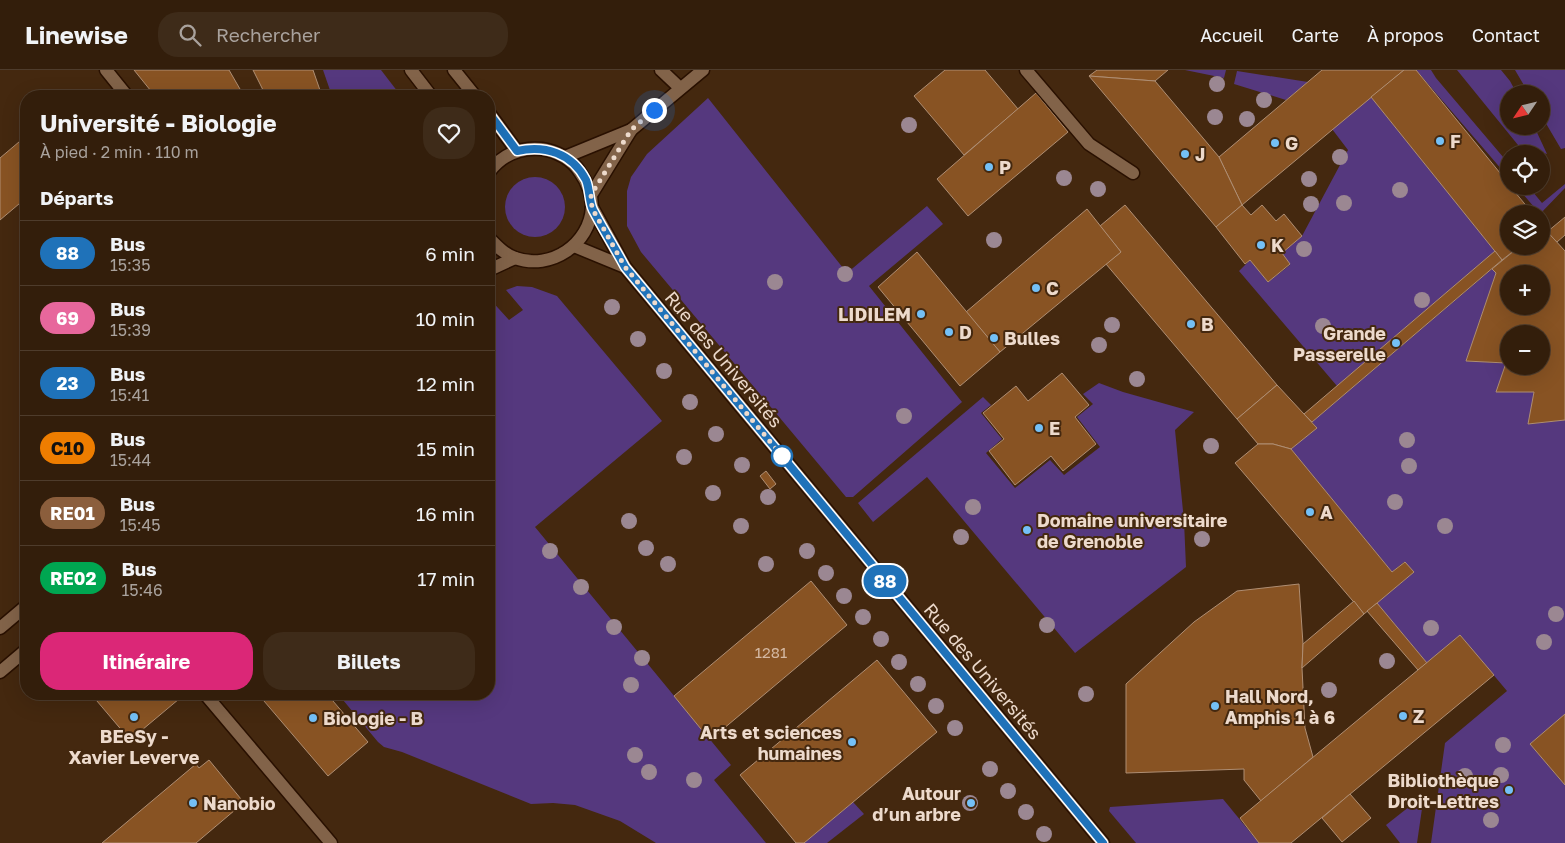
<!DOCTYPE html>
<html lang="fr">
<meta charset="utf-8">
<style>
body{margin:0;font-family:"Golos Text",sans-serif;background:#3e2b19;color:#f1f3f6;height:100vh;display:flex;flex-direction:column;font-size:19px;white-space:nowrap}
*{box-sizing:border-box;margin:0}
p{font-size:16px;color:#a9a29d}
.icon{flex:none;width:28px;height:28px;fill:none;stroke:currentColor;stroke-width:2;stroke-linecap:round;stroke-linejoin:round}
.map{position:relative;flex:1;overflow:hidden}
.sheet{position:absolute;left:20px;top:20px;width:475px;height:610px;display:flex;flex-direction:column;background:#331e0b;border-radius:20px;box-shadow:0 5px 20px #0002,0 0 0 1px #4e3c2c}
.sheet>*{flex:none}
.badge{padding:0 10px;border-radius:16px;font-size:18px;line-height:32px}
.needle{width:32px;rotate:235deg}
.buttons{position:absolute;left:1500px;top:15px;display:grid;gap:10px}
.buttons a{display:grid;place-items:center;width:50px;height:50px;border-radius:50%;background:#331e0b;box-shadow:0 5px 20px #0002,0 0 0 1px #4e3c2c;font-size:25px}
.you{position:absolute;width:25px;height:25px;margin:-12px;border:4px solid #fff;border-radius:50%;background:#1a73e8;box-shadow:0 0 0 8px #1a73e833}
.map>.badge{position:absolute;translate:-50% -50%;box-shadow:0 0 0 2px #fff}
h2{padding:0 20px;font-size:19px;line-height:45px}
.round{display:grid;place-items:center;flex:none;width:52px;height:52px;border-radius:20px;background:#3e2b19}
.head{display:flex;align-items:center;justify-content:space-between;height:85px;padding:0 20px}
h1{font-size:24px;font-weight:700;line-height:38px}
.button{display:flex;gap:10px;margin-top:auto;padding:10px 20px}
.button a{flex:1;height:58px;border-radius:20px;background:#db2777;color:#fff;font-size:20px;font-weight:700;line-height:58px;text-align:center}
.button a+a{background:#3e2b19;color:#f1f3f6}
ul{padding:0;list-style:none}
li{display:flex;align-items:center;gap:15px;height:65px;padding:0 20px;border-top:1px solid #4e3c2c}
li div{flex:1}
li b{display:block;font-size:19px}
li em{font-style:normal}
li .badge{min-width:55px;font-weight:700;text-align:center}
header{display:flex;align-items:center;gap:30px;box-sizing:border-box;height:70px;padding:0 25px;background:#331e0b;border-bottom:1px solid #4e3c2c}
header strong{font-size:24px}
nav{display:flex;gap:28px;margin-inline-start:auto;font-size:18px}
.search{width:350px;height:45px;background:#3e2b19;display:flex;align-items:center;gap:12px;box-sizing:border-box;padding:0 18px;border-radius:20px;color:#a9a29d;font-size:19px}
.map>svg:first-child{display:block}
</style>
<header>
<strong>Linewise</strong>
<div class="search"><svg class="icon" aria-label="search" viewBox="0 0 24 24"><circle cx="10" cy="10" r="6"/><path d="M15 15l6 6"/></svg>Rechercher</div>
<nav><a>Accueil</a><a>Carte</a><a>À propos</a><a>Contact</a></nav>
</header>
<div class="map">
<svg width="1565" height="773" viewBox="0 0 1565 773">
<rect width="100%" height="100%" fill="#44280f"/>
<g fill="#55387e">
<polygon points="323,0 381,0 401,26 332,26"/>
<polygon points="1185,0 1226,0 1224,8"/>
<polygon points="1416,0 1431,0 1436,8 1509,94 1509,108"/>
<polygon points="1457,0 1501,0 1510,11 1517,24 1509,24 1509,56 1534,56 1547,84 1518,75"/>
<polygon points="1515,0 1565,0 1565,78 1561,79 1541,45 1541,24 1529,24"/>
<polygon points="1237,1 1308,12 1286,30 1234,14"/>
<polygon points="1371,27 1495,181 1337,316 1239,201 1250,190 1268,212 1290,195 1282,183 1302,166 1348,80 1332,59"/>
<polygon points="708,28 847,203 927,136 943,154 869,216 962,332 853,427 846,427 641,182 627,156 627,121 631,107 647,84"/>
<circle cx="535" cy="137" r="30"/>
<polygon points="1565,114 1565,118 1540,144 1516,116 1528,116 1542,133"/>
<polygon points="1492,199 1496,203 1466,291 1506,293 1497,322 1534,322 1529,354 1565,350 1565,644 1530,674 1565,715 1565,773 1431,773 1445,673 1507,621 1460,565 1427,593 1377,533 1414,502 1404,492 1392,502 1291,379 1317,358 1312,352"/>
<polygon points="517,216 532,217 557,226 662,351 535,457 731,695 714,710 766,773 656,773 620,751 575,735 553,733 531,734 402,682 384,677 378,672 338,624 489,624 489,228 509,250 523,240 506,220"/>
<polygon points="1099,313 1123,322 1194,342 1175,360 1184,451 1186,497 1075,583 927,407 873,452 858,433 983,327 991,335 981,343 1002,369 986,383 1015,418 1050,390 1064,405 1100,377 1077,347 1093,334 1083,324"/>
<polygon points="1424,725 1417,773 1400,773 1386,755"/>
<polygon points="1223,729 1259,773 1136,773 1109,741 1110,737"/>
<polygon points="853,732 864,744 827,773 804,773"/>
</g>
<g fill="#885323" stroke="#af8e73" fill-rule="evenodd">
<polygon points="134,0 229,0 244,26 155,26"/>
<polygon points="253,0 313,0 322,26 266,26"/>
<polygon points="945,0 985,0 1018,39 964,85 914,26"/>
<polygon points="1097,0 1168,0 1155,11 1089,6"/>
<polygon points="1322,0 1404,0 1242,135 1219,87"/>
<polygon points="1404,0 1416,0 1509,114 1509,116 1510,116 1533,144 1509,144 1509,176 1520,176 1502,190 1371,27"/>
<polygon points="1089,6 1155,11 1219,87 1242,135 1216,157"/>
<polygon points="1036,23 1068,62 968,146 937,109"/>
<polygon points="26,66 26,128 0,150 0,88"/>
<polygon points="1125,135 1277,315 1237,349 1106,194 1121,182 1100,156"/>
<polygon points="1242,135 1251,145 1262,135 1276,151 1284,144 1302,166 1282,183 1290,194 1268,212 1250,190 1245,194 1216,157"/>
<polygon points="1087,139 1121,182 1000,282 966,242"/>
<polygon points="1565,147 1565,165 1557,172 1547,162"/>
<path d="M1543 157 1565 181V350L1528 354 1534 322H1496L1506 293 1466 291 1496 203 1492 199 1520 176H1541V159ZM1509 204H1541V236H1509ZM1509 264H1541V296H1509Z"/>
<polygon points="1495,181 1502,190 1312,352 1304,344"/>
<polygon points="917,182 1000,282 960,316 878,217"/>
<polygon points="1062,303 1089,335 1075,347 1096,374 1063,401 1051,386 1015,415 989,381 1004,369 983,343 1016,316 1028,331"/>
<polygon points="1277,315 1317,358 1291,379 1273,374 1258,374 1237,349"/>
<polygon points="1258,374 1273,374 1291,379 1392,502 1405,492 1414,502 1364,544 1235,393"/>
<polygon points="766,401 776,414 770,419 760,406"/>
<polygon points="811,511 847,555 710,670 674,626"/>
<polygon points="1299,514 1303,574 1302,598 1305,658 1313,687 1261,731 1244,710 1244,699 1126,703 1126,614 1194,552 1237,521"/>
<polygon points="1354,531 1364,544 1302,598 1303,574"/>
<polygon points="1377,533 1427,593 1418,600 1367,541"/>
<polygon points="1460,565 1494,605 1291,773 1259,773 1240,748"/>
<polygon points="877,590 937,662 804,773 796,773 740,705"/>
<polygon points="91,624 185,624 130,670"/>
<polygon points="258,624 327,624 368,672 328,706"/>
<polygon points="1565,644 1565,715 1530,674"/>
<polygon points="209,690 241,729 232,737 235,740 196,773 102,773 196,694 199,698"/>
<polygon points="1350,724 1371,748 1342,772 1322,748"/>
</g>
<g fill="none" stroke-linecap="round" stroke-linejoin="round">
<defs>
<g id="service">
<polyline points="106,0 127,26"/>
<polyline points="661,0 680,18"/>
<polyline points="1026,0 1089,74 1133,103"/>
<polyline points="205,624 331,773"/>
</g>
<g id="minor">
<polyline points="592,137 625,197 1103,773"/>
<polyline points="574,176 625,197"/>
</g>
<g id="tertiary">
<polyline points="411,0 431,26"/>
<polyline points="454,0 475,26"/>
<polyline points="489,43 517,81"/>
<polyline points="565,87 631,60"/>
<path d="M489 102C502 85 520 77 542 79 556 81 572 89 580 102 587 112 592 124 592 137 590 174 551 201 515 188 504 184 497 176 489 168"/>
<polyline points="591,125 631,60 703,0"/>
<polyline points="489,200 515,188"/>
<polyline points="0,558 26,536"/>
<polyline points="0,602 26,580"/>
</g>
</defs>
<use href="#service" stroke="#291000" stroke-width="15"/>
<use href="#minor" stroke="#291000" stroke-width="15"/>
<use href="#tertiary" stroke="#291000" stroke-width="15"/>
<use href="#service" stroke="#826349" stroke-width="12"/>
<use href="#minor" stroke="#826349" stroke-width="12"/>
<use href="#tertiary" stroke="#826349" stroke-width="12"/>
</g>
<g fill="#9b8792">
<circle cx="1217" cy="14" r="8"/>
<circle cx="1264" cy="30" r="8"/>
<circle cx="1215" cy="47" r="8"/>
<circle cx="1247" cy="49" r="8"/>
<circle cx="909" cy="55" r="8"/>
<circle cx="1340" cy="87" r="8"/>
<circle cx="1064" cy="108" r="8"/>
<circle cx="1309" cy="109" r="8"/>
<circle cx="1098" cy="119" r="8"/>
<circle cx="1400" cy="120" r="8"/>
<circle cx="1344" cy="133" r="8"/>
<circle cx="1311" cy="134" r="8"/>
<circle cx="994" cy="170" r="8"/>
<circle cx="1304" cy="179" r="8"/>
<circle cx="845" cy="204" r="8"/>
<circle cx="775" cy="212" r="8"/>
<circle cx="1422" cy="230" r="8"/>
<circle cx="612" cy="237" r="8"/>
<circle cx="1112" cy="255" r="8"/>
<circle cx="1323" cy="256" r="8"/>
<circle cx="638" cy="269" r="8"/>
<circle cx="1099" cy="275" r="8"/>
<circle cx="664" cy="301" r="8"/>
<circle cx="1137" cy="309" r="8"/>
<circle cx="690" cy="332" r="8"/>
<circle cx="904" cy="346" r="8"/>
<circle cx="716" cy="364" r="8"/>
<circle cx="1407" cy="370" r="8"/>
<circle cx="1211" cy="376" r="8"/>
<circle cx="684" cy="387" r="8"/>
<circle cx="742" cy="395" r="8"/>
<circle cx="1409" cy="396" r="8"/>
<circle cx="713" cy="423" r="8"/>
<circle cx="768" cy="427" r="8"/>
<circle cx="1395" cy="432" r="8"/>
<circle cx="973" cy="437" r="8"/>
<circle cx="629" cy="451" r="8"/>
<circle cx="741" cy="456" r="8"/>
<circle cx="1445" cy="456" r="8"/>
<circle cx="961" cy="467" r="8"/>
<circle cx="1202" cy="469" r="8"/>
<circle cx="646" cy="478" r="8"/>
<circle cx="550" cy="481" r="8"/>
<circle cx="807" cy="481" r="8"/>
<circle cx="668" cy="494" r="8"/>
<circle cx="766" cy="494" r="8"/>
<circle cx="826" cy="503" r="8"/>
<circle cx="581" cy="517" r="8"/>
<circle cx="844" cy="526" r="8"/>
<circle cx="1556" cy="544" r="8"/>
<circle cx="863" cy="547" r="8"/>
<circle cx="1047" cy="555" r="8"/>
<circle cx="614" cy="557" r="8"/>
<circle cx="1431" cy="558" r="8"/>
<circle cx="881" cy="569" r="8"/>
<circle cx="1544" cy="572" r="8"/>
<circle cx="642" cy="588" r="8"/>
<circle cx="1387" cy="591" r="8"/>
<circle cx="899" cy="592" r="8"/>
<circle cx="918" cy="614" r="8"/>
<circle cx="631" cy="615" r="8"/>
<circle cx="1329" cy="620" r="8"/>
<circle cx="1086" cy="624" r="8"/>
<circle cx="936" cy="636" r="8"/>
<circle cx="955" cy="658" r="8"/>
<circle cx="1503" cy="675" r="8"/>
<circle cx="635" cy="685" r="8"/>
<circle cx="990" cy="699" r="8"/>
<circle cx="649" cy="702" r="8"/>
<circle cx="1501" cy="705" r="8"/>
<circle cx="1465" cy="706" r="8"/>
<circle cx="694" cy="710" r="8"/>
<circle cx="1008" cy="721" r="8"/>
<circle cx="970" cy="733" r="8"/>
<circle cx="1026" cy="742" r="8"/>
<circle cx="1491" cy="750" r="8"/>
<circle cx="1044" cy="764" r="8"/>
</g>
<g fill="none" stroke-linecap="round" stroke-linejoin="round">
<defs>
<path id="line" d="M489 43 517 81C545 75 572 83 586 110 590 120 589 132 593 140 603 159 615 178 625 197L1103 773"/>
</defs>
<use href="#line" stroke="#fff" stroke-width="11"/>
<use href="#line" stroke="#1f72b9" stroke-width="8"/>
<polyline stroke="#eddacc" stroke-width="5" stroke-dasharray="0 9" points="654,40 631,60 591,125 592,138 625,197 782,386"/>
</g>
<g fill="#74c0f6" stroke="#44280f" stroke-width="2">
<circle cx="1440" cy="71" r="5"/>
<circle cx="1275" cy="73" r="5"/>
<circle cx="1185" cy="84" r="5"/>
<circle cx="989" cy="97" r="5"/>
<circle cx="1261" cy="175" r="5"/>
<circle cx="1036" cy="218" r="5"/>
<circle cx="921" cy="244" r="5"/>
<circle cx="1191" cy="254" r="5"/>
<circle cx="949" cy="262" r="5"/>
<circle cx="994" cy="268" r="5"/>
<circle cx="1396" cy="273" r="5"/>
<circle cx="1039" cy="358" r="5"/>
<circle cx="1310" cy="442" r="5"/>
<circle cx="1027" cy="460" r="5"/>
<circle cx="1215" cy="636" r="5"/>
<circle cx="1403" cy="646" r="5"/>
<circle cx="134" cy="647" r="5"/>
<circle cx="313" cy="648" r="5"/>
<circle cx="852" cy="672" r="5"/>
<circle cx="1509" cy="720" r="5"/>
<circle cx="193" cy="733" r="5"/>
<circle cx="971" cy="733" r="5"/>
</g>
<circle fill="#fff" stroke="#1f72b9" stroke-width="2.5" cx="782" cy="386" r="10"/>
<g text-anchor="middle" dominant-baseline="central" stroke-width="4" stroke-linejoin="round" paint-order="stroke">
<g font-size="15" fill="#d4b8a2">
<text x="771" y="582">1281</text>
</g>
<g font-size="18" font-weight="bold" fill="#eddacc" stroke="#44280f" text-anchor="start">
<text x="1450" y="71">F</text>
<text x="1285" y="73">G</text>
<text x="1195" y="84">J</text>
<text x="999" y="97">P</text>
<text x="1271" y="175">K</text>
<text x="1046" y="218">C</text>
<text x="911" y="244" text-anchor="end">LIDILEM</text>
<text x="1201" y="254">B</text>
<text x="959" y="262">D</text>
<text x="1386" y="263" text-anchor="end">Grande<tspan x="1386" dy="21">Passerelle</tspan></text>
<text x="1004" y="268">Bulles</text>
<text x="1049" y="358">E</text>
<text x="1320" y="442">A</text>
<text x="1037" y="450">Domaine universitaire<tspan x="1037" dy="21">de Grenoble</tspan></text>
<text x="1225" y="626">Hall Nord,<tspan x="1225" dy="21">Amphis 1 à 6</tspan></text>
<text x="1413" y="646">Z</text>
<text x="323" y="648">Biologie - B</text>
<text x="842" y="662" text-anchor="end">Arts et sciences<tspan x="842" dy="21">humaines</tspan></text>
<text x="134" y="666" text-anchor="middle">BEeSy -<tspan x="134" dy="21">Xavier Leverve</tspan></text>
<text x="1499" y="710" text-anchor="end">Bibliothèque<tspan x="1499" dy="21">Droit-Lettres</tspan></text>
<text x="961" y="723" text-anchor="end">Autour<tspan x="961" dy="21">d’un arbre</tspan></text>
<text x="203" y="733">Nanobio</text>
</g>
<g font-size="18" fill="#eddacc" stroke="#44280f">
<text transform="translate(724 289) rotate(50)">Rue des Universités</text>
<text transform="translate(983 601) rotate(50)">Rue des Universités</text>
</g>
</g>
</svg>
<div class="buttons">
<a><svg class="needle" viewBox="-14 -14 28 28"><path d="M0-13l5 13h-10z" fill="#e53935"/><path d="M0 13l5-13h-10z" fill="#a9a29d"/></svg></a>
<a><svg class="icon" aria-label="locate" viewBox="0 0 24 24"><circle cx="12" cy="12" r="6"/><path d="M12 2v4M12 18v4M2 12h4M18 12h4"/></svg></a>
<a><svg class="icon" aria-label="layers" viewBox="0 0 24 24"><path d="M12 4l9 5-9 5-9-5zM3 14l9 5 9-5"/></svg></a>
<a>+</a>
<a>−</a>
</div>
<div class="you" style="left:654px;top:40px"></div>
<b class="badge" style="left:885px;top:511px;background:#1f72b9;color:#fff">88</b>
<section class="sheet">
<div class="head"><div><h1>Université - Biologie</h1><p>À pied · 2 min · 110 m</p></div><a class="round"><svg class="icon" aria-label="heart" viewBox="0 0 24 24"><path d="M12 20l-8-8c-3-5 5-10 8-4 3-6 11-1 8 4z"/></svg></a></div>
<h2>Départs</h2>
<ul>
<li><span class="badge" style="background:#1f72b9;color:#fff">88</span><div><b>Bus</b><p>15:35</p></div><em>6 min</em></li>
<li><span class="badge" style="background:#e7679c;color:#fff">69</span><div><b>Bus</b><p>15:39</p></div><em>10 min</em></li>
<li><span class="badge" style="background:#1f72b9;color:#fff">23</span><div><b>Bus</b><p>15:41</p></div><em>12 min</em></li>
<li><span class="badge" style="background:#ee7d00;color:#111">C10</span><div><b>Bus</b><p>15:44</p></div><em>15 min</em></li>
<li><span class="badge" style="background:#8b5e3c;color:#fff">RE01</span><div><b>Bus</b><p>15:45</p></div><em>16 min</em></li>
<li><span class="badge" style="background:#00a651;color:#fff">RE02</span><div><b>Bus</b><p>15:46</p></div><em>17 min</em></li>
</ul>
<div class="button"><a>Itinéraire</a><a>Billets</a></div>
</section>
</div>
